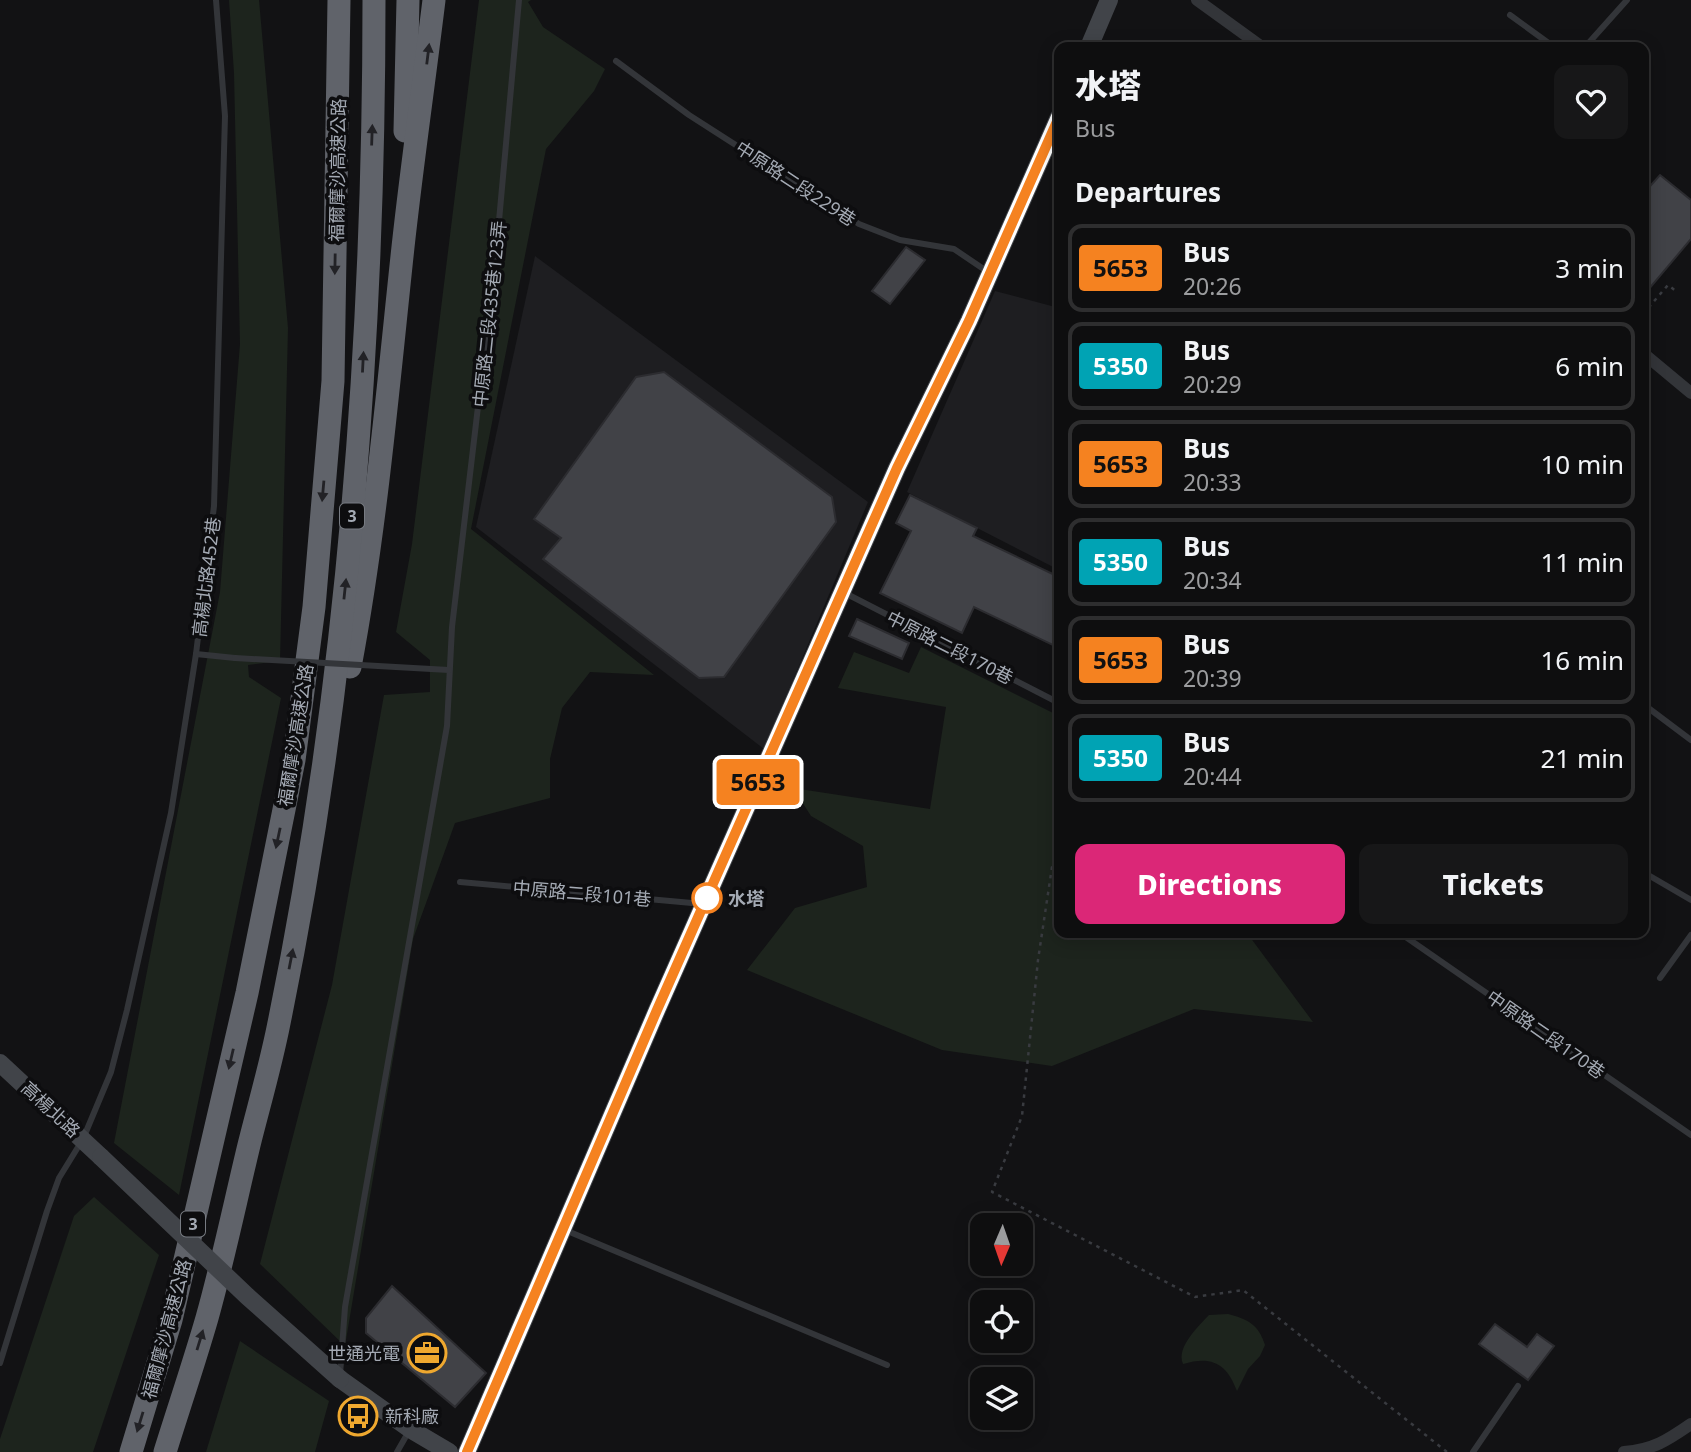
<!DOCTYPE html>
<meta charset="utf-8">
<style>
body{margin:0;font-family:"Noto Sans","Noto Sans TC",sans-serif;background:#171718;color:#f1f3f6;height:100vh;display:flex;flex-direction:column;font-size:26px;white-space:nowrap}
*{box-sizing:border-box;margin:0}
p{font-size:23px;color:#9b9c9e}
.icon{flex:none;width:38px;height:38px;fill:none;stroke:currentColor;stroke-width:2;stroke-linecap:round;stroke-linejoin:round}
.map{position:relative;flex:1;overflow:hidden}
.side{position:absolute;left:1054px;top:42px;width:595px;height:896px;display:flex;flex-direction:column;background:#0e0e0f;border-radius:14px;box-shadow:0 4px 18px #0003,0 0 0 2px #2e2e2f}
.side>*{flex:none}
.badge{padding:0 14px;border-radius:5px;font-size:24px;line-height:46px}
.needle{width:46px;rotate:182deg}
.fabs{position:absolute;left:970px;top:1213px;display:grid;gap:14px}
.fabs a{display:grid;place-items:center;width:63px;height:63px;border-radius:14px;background:#0e0e0f;box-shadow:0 4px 18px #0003,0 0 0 2px #2e2e2f;font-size:35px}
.map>.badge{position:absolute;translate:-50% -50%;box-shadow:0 0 0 4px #fff}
h2{padding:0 21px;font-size:26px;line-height:63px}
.round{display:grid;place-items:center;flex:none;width:74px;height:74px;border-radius:14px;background:#171718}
.headline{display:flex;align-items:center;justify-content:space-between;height:119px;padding:0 21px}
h1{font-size:33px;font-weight:800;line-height:52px}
.button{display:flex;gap:14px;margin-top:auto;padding:14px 21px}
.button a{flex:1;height:80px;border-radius:14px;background:#db2777;color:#fff;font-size:28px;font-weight:800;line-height:80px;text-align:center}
.button a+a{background:#171718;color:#f1f3f6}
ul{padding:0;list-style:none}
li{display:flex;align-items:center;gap:21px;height:88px;margin:0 14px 10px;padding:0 7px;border:4px solid #2e2e2f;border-radius:14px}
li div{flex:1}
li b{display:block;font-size:26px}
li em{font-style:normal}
li .badge{min-width:77px;font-weight:700;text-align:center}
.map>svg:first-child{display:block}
</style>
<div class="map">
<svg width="1691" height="1452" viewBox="0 0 1691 1452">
<rect width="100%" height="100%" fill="#121214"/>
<g fill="#1e1e21">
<polygon points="535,256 868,502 764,749 476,527"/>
<polygon points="995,291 1059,308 1059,570 907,492"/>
</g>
<g fill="#1d241d">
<polygon points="229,0 259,0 288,328 280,661 248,665 249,677 281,698 179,1195 114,1143 220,592 240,344 234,73"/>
<polygon points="479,0 531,0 528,2 543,27 605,69 594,91 546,149 471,529 654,675 590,672 562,708 550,759 550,798 455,823 413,939 345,1346 260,1264 332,985 384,695 430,692 430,660 396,632 412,544"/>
<polygon points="921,647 1059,716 1059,815 1056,819 1059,820 1059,933 1247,933 1313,1022 1194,1009 1052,1066 942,1050 747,970 795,908 867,887 863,846 811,816 793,788 930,809 946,707 838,688 854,652 909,673"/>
<polygon points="94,1197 159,1255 93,1452 0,1452 0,1439 74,1216"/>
<path d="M1228 1314C1248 1319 1259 1325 1265 1345L1260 1356 1248 1369 1237 1391C1227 1364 1212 1355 1183 1364 1176 1347 1198 1327 1209 1315Z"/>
<polygon points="240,1341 329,1401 315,1452 206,1452"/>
</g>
<g fill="#414247" stroke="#2c2c30" stroke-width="2">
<polygon points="1660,175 1691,200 1691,239 1643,296 1643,194"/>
<polygon points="906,247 925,260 890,304 872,291"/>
<polygon points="664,372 832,497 836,522 724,677 699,678 543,559 561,538 534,519 636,377"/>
<polygon points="910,495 977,528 973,536 1059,577 1059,648 974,607 962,633 880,593 911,531 896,523"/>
<polygon points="857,619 909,643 902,659 849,636"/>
<polygon points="392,1286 486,1373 455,1407 366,1333 366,1318"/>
<polygon points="1495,1324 1527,1347 1537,1334 1554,1346 1528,1380 1479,1344"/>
</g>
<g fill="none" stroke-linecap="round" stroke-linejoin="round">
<g stroke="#393b40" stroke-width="2.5" stroke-dasharray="3.5 5" stroke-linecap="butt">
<polyline points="1643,314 1668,285 1676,291"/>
<polyline points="1059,851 1052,867 1038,960 1022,1116 992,1192 1195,1297 1243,1290 1447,1452"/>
</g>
<g stroke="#333539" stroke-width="6">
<polyline points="1510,15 1554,47"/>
<polyline points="1585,47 1627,0"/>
<polyline points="616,61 689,115 859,224 900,240 954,249 988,272"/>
<polyline points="843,592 1059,703"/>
<polyline points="196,654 235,658"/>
<polyline points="1643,704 1691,740"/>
<polyline points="1643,872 1691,900"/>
<polyline points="460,882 703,904"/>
<polyline points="1400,933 1691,1135"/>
<polyline points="1660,978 1691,935"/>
<polyline points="565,1230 887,1365"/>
<polyline points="0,1363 47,1211 59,1178 83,1139 111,1072 127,1010 171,813 196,654 214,506 225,116 216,0"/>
<polyline points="340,1375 345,1307 447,726 452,627 496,254 519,0"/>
<polyline points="397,1452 409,1431"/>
<polyline points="1473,1452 1518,1386"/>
</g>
<g stroke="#333539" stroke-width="12">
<polyline points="1197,0 1262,47"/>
<polyline points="1643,353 1691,393"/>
<path d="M1624 1452C1653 1450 1668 1440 1691 1424"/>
</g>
<g stroke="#414449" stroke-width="18">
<polyline points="1089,47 1109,0"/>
<polyline points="0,1063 101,1157"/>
<polyline points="340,1379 410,1429 449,1452"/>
<polyline points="467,1452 657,1010 897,468 969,321 1059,117"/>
</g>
<g stroke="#60636a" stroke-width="23">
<polyline points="405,131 408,0"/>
<path d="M350 667C376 528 388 387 403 247 412 164 424 82 434 0"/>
<polyline points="131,1452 171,1320 247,993 294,760 314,607 333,381 339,0"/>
<path d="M165 1452C179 1407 194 1363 207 1318 223 1261 235 1203 249 1145 259 1105 271 1064 279 1023 348 687 374 343 374 0"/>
</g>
<polyline stroke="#333539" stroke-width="6" points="235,658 449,670"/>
<polyline stroke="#414449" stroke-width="18" points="101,1157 247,1296 340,1379"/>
</g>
<defs><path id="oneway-solid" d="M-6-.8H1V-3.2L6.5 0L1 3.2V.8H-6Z" transform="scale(1.75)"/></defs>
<g fill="#222226">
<use href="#oneway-solid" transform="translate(428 54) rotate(-83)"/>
<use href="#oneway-solid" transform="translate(372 135) rotate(-88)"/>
<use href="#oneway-solid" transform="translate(335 264) rotate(91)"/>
<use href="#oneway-solid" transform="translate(363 362) rotate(-87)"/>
<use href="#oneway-solid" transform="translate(323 491) rotate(95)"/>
<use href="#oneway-solid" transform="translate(345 589) rotate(-84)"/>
<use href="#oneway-solid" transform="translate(278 838) rotate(102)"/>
<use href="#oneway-solid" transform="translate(291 959) rotate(-79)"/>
<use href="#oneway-solid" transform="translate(231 1059) rotate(103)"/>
<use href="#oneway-solid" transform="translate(200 1340) rotate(-73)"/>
<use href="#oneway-solid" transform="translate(140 1422) rotate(107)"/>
</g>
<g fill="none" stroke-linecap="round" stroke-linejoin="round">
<defs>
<polyline id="line" points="467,1452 657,1010 897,468 969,321 1059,117"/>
</defs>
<use href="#line" stroke="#fff" stroke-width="16"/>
<use href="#line" stroke="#f58220" stroke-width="10"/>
</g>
<defs>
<symbol id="office-ring" viewBox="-11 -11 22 22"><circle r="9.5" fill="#0d0d0f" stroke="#efa82f" stroke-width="1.5"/><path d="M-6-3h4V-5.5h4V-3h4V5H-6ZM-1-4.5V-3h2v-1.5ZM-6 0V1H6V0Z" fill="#efa82f"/></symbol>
<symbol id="bus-ring" viewBox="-11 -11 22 22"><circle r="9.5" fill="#0d0d0f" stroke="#efa82f" stroke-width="1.5"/><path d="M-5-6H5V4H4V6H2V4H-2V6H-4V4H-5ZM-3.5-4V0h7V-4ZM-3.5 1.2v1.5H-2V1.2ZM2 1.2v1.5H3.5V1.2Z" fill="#efa82f"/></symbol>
</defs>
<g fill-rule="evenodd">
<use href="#office-ring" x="405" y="1331" width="44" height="44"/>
<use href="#bus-ring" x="336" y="1394" width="44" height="44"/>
</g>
<circle fill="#fff" stroke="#f58220" stroke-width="3.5" cx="707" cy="898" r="14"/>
<g text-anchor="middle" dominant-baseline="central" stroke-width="7" stroke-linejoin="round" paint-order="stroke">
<g fill="#0d0d0f" stroke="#777b82" stroke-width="2">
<rect x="340" y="503.5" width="24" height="25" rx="5"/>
<rect x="181" y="1211.5" width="24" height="25" rx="5"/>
</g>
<g font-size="16" font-weight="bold" fill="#a4aab4">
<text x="352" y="516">3</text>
<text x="193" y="1224">3</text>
</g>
<g font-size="18" fill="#a4aab4" stroke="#0d0d0f">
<text transform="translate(337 170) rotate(-89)">福爾摩沙高速公路</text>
<text transform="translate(796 183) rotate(33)">中原路二段229巷</text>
<text transform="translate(489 314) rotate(-84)">中原路二段435巷123弄</text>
<text transform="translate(206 577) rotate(-83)">高楊北路452巷</text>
<text transform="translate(950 647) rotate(27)">中原路二段170巷</text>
<text transform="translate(295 735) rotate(-81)">福爾摩沙高速公路</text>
<text transform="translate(582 893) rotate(5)">中原路二段101巷</text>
<text transform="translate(1546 1034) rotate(35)">中原路二段170巷</text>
<text transform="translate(51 1109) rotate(43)">高楊北路</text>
<text transform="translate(166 1329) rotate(-75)">福爾摩沙高速公路</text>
</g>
<g font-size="18" font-weight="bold" fill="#a4aab4" stroke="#0d0d0f" text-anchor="start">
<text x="728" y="898">水塔</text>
</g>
<g font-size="18" fill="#a4aab4" stroke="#0d0d0f" text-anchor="end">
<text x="400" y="1353">世通光電</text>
<text x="385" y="1416" text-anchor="start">新科廠</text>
</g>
</g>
</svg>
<div class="fabs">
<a><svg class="needle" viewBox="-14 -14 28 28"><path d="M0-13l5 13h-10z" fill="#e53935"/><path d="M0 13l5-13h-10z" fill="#9b9c9e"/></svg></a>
<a><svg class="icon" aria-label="locate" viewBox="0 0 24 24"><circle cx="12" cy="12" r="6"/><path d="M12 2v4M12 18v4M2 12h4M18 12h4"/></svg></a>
<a><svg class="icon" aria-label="layers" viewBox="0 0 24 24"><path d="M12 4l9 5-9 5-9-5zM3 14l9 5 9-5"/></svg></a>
</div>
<b class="badge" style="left:758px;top:782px;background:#f58220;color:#111">5653</b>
<section class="side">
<div class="headline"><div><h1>水塔</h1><p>Bus</p></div><a class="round"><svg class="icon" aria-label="heart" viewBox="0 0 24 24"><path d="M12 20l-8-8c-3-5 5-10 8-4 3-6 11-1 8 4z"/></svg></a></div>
<h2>Departures</h2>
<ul>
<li><span class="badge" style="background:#f58220;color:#111">5653</span><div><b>Bus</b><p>20:26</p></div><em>3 min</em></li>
<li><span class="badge" style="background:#00a3b4;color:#fff">5350</span><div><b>Bus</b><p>20:29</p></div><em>6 min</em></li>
<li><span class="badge" style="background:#f58220;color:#111">5653</span><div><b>Bus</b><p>20:33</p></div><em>10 min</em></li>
<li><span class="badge" style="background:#00a3b4;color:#fff">5350</span><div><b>Bus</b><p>20:34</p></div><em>11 min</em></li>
<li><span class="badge" style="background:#f58220;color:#111">5653</span><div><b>Bus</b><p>20:39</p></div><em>16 min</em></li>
<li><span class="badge" style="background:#00a3b4;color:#fff">5350</span><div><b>Bus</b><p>20:44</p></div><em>21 min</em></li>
</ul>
<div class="button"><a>Directions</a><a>Tickets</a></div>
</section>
</div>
